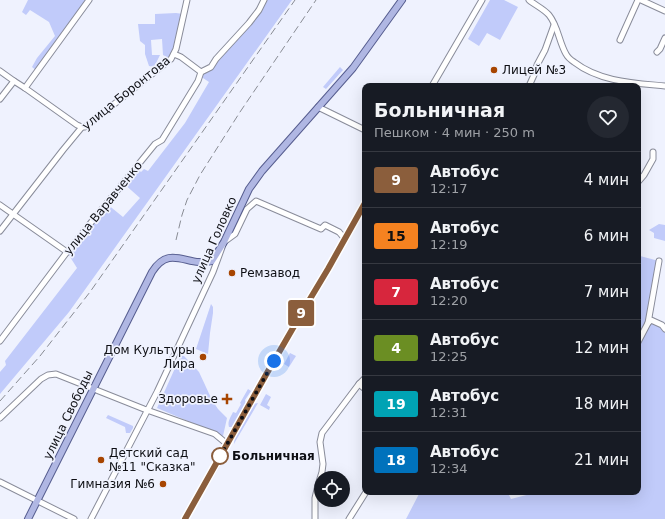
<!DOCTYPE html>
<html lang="ru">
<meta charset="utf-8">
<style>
body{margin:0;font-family:"DejaVu Sans",sans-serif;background:#242831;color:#f1f3f6;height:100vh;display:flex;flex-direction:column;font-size:15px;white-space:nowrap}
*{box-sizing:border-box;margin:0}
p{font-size:13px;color:#9ea1a6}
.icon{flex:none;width:22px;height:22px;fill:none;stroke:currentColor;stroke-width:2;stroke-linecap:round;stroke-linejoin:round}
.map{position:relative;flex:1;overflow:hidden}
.panel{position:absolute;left:362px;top:83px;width:279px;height:412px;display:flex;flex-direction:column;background:#171b24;border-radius:8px;box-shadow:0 4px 16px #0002}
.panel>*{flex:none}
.badge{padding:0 8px;border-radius:3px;font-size:14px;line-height:26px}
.fabs{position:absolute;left:314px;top:471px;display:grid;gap:8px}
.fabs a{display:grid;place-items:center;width:36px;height:36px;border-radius:50%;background:#171b24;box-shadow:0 4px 16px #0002;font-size:20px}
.you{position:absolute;width:20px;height:20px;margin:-10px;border:3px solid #fff;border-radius:50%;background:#1a73e8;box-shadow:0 0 0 6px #1a73e833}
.map>.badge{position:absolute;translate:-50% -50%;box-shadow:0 0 0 2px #fff}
.round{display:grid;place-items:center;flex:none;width:42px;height:42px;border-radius:21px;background:#242831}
.headline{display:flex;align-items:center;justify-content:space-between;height:68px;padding:0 12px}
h1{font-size:19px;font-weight:700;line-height:30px}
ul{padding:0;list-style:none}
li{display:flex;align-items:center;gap:12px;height:56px;padding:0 12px;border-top:1px solid #363941}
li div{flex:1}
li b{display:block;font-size:15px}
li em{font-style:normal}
li .badge{min-width:44px;font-weight:700;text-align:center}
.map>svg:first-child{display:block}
</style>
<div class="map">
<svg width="665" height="519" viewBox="0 0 665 519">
<rect width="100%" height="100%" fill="#eff2fe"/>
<g fill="#c1cbfa">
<polygon points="28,0 89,0 37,71 32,67 37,58 55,36 49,22 30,10 26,15 22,12"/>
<path d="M264 0H292L69 312 0 394V372L6 365 5 361 77 268 67 252 107 204 123 217 140 198 123 183 136 168 141 172 144 169 148 171 185 123 209 82 200 76C226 56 244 26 264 0Z"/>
<polygon points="490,0 504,0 518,7 500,40 487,33 479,46 468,39"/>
<polygon points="176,13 183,14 176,49 171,59 163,55 162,39 151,40 152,55 160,55 154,67 149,66 145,54 145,45 140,41 138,24 155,24 155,14"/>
<polygon points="340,67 343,70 326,89 323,87"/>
<polygon points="659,224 665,225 665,241 654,238 654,233 649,230"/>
<polygon points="640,256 659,261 652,300 651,320 665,329 665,519 406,519 420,492 509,492 509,495 511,499 538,492 638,492 638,269"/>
<polygon points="211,304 213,307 213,313 210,333 208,354 196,349"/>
<polygon points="290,353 296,356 289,367 284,364"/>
<polygon points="181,355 184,356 199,372 212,400 218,409 227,418 223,436 157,408"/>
<path d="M248 389 251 391 245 400 246 404 233 427H229C227 421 231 417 233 412L236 413 241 404 240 403Z"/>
<polygon points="266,394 271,397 267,405 270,407 269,410 260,405"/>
<path d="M258 403 235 442 234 444C234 430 245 416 252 404Z"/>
<polygon points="108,415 133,426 133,428 130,433 126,433 125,427 106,418"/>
<polygon points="217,462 221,464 189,519 185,519"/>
</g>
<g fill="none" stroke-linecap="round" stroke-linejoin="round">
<defs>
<g id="minor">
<path d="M529 0C535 5 544 9 549 15 558 26 559 42 566 54 568 58 571 60 574 62 600 82 634 83 665 86"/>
<polyline points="641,0 665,11"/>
<polyline points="620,40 638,0"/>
<polyline points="657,52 660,49 665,38"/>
<polyline points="0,71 14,81"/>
<polyline points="201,72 211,67 216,59 249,23 259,10 264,0"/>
<polyline points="432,86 482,0"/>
<polyline points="529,86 534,75 537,65 545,50 554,25"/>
<polyline points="25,88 89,0"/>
<polyline points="0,99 14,81 25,88 77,125 82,127"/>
<polyline points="318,107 365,130"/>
<polyline points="638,182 644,175 653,159 653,152"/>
<polyline points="0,205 67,252"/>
<polyline points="0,231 63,150 82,127 85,127 89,124 171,59 176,49 187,0"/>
<polyline points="648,323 659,261"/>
<polyline points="0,341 67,252 155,144 162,140 198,81 201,72 181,57 174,54"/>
<polyline points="638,342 648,323 651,320 662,325 665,329"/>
<polyline points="359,384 365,389"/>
<polyline points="0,418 41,379 48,375 56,374 144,409 215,434 227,444"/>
<polyline points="0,482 74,519"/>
<polyline points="91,519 157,392 213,272 224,242 235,234 247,209 256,201 321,229 325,225 339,232 345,239"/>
<polyline points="185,519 267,373 304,309 328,269 365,203"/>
<polyline points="315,519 315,498 318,485 322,472 323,464 320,442 322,433 359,384 365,378"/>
<polyline points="349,519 366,492"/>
</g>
<path id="major" d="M28 519 152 272C170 243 188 268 212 261L224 242 249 189 262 171 353 68 402 0"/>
</defs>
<use href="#minor" stroke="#898c9a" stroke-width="7"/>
<use href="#major" stroke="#565d8f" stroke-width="8"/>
<use href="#minor" stroke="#fff" stroke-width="5"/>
<use href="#major" stroke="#b0b7e3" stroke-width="6"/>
<g stroke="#898c94" stroke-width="1" stroke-dasharray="8 4" stroke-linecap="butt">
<polyline points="176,240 182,215 187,200 200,175 240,112 316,0"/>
<polyline points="0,401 40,356 90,292 295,0"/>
</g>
</g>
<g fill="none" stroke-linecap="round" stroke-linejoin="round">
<defs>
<polyline id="line" points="185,519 267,373 304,309 328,269 365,203"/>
</defs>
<use href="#line" stroke="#fff" stroke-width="9"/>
<use href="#line" stroke="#8b5e3c" stroke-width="6"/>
<polyline stroke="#0e0f14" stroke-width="4" stroke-dasharray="0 7.2" points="220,456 217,462 274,361"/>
</g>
<g fill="#a74501" stroke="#eff2fe" stroke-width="1.5">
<circle cx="494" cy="70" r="4"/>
<circle cx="232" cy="273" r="4"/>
<circle cx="203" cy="357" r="4"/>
<path d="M225 393h4v4h4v4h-4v4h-4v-4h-4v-4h4z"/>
<circle cx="101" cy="460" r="4"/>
<circle cx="163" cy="484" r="4"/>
</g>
<circle fill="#fff" stroke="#8b5e3c" stroke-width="2" cx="220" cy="456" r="8"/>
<g text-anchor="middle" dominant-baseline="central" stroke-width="3.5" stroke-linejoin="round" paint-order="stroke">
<g font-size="12" fill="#0e0f14" stroke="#eff2fe" text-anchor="start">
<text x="502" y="70">Лицей №3</text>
<text x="240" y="273">Ремзавод</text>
<text x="195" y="350" text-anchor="end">Дом Культуры<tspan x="195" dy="14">Лира</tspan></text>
<text x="218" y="399" text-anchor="end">Здоровье</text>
<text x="109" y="453">Детский сад<tspan x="109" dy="14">№11 "Сказка"</tspan></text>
<text x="155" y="484" text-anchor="end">Гимназия №6</text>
</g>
<g font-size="12" fill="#0e0f14" stroke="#eff2fe">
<text transform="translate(126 93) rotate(-39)">улица Боронтова</text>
<text transform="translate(103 208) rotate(-51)">улица Варавченко</text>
<text transform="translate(214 240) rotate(-66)">улица Головко</text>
<text transform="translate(68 415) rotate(-64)">улица Свободы</text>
</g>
<g font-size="12" font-weight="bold" fill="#0e0f14" stroke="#eff2fe" text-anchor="start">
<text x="232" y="456">Больничная</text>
</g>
</g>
</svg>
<div class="fabs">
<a><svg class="icon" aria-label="locate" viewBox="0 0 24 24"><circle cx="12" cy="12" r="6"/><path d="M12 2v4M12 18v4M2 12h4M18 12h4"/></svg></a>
</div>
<div class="you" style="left:274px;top:361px"></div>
<b class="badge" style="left:301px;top:313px;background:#8b5e3c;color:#fff">9</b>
<section class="panel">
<div class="headline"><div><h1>Больничная</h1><p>Пешком · 4 мин · 250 m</p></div><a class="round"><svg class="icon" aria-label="heart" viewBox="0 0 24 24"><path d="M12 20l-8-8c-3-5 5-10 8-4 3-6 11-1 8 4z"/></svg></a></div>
<ul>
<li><span class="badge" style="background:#8b5e3c;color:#fff">9</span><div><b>Автобус</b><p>12:17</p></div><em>4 мин</em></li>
<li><span class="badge" style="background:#f58220;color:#111">15</span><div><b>Автобус</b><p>12:19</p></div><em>6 мин</em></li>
<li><span class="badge" style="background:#d7263d;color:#fff">7</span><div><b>Автобус</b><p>12:20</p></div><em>7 мин</em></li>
<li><span class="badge" style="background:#6b8e23;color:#fff">4</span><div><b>Автобус</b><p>12:25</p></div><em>12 мин</em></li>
<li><span class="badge" style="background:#00a3b4;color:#fff">19</span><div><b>Автобус</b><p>12:31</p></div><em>18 мин</em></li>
<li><span class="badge" style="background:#0072bc;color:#fff">18</span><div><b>Автобус</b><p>12:34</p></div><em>21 мин</em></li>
</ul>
</section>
</div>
